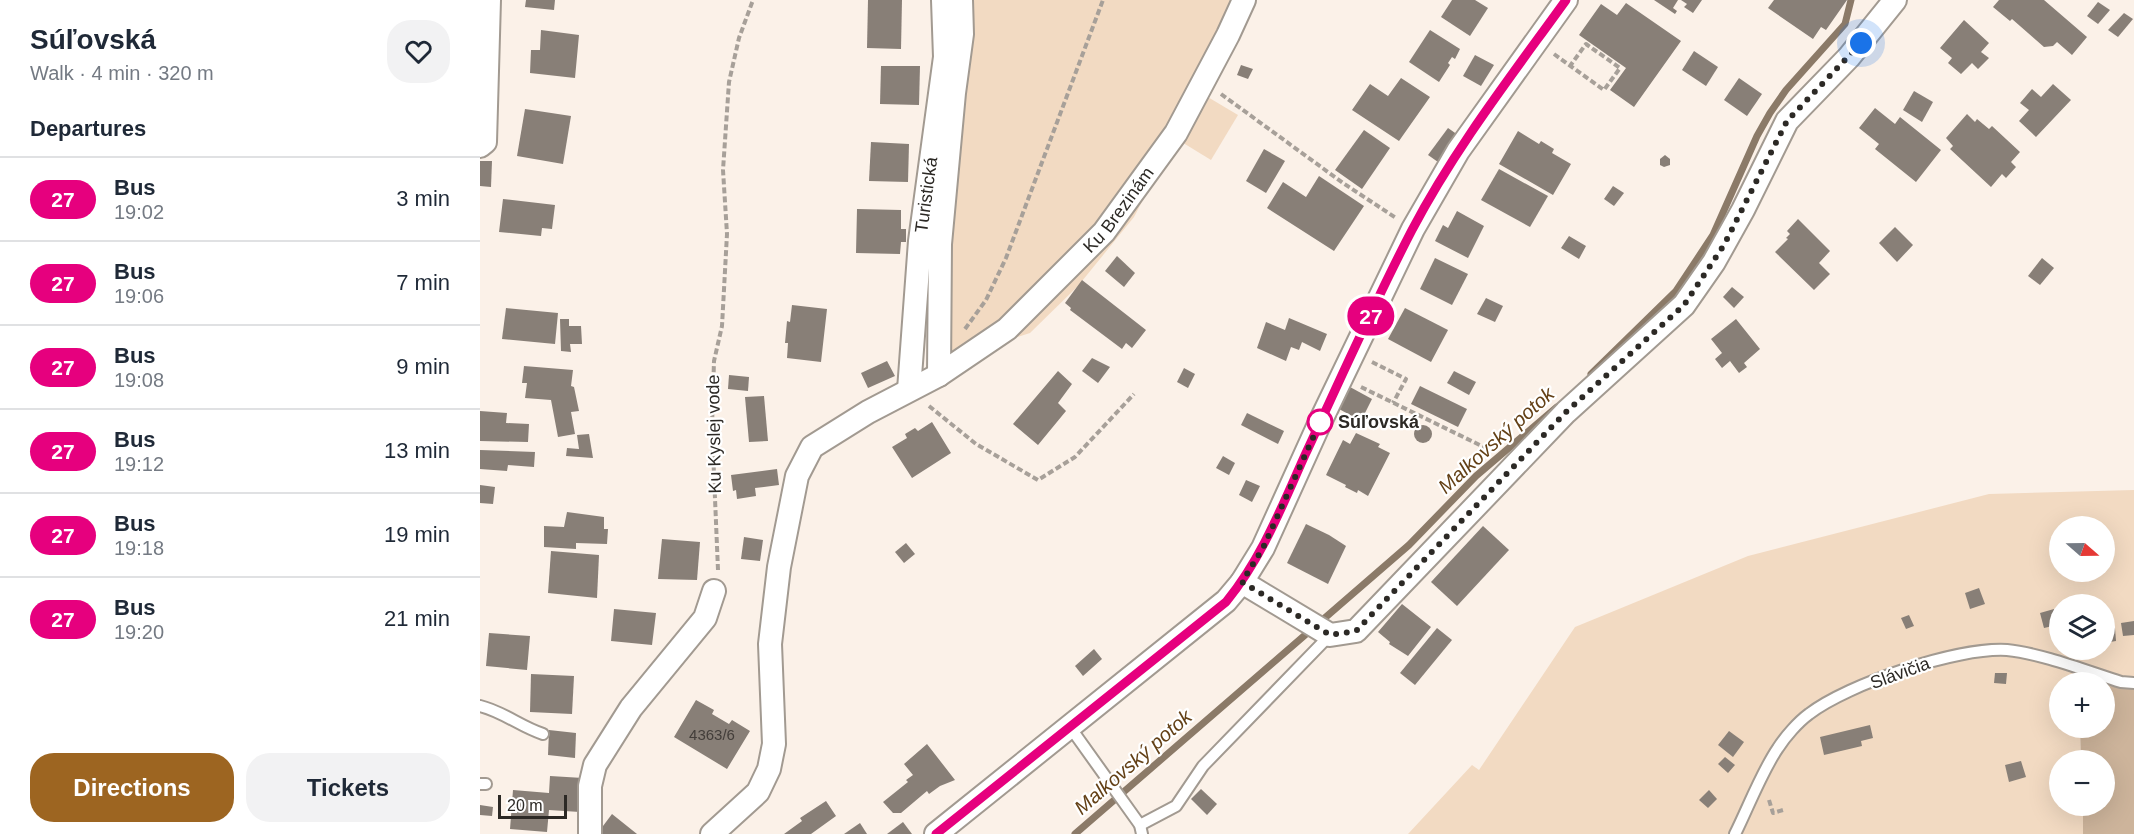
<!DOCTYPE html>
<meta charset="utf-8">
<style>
body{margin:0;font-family:Helvetica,sans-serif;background:#f2f2f3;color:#1f2937;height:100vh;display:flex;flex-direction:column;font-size:22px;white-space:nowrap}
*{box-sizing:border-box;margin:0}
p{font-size:20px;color:#747a83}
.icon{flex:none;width:33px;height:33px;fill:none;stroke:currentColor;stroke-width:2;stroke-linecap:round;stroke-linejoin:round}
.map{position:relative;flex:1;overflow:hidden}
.sheet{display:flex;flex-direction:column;background:#fff;width:480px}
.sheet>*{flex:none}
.badge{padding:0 12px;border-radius:20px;font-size:21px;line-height:39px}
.needle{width:39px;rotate:110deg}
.fabs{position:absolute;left:1569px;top:516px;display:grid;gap:12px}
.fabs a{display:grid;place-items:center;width:66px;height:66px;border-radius:50%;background:#fff;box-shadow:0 6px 24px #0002;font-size:30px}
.scale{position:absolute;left:18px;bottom:15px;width:69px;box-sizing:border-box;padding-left:6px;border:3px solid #2c2925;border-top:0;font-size:16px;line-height:21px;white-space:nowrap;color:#2c2925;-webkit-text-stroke:4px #fff;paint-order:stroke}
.you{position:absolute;width:30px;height:30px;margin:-15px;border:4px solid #fff;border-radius:50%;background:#1a73e8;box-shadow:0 0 0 9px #1a73e833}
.map>.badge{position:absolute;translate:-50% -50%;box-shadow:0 0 0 3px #fff}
h2{padding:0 30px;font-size:22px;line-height:54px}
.round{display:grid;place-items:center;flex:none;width:63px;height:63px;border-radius:24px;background:#f2f2f3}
.headline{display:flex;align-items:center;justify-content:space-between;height:102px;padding:0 30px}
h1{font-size:28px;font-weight:700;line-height:45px}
.button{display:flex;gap:12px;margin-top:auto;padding:12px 30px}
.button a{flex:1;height:69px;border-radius:24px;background:#9d6521;color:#fff;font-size:24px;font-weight:700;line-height:69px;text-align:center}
.button a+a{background:#f2f2f3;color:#1f2937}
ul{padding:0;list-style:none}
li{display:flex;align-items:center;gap:18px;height:84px;padding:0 30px;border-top:2px solid #e0e1e3}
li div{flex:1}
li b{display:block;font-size:22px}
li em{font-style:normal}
li .badge{min-width:66px;font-weight:700;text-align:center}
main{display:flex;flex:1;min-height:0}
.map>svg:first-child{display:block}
</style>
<main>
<section class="sheet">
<div class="headline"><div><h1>Súľovská</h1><p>Walk · 4 min · 320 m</p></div><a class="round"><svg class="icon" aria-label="heart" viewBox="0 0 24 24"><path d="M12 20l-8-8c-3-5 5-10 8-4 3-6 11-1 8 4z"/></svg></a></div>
<h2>Departures</h2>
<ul>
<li><span class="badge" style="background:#e6007e;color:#fff">27</span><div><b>Bus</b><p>19:02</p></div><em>3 min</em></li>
<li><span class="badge" style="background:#e6007e;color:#fff">27</span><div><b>Bus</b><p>19:06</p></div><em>7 min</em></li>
<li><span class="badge" style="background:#e6007e;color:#fff">27</span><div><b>Bus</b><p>19:08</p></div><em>9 min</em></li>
<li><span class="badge" style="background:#e6007e;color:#fff">27</span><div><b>Bus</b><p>19:12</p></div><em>13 min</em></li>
<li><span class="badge" style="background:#e6007e;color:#fff">27</span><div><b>Bus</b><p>19:18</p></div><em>19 min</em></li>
<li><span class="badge" style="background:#e6007e;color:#fff">27</span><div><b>Bus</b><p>19:20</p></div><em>21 min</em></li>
</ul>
<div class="button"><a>Directions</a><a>Tickets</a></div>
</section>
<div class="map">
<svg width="1654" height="834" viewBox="0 0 1654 834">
<rect width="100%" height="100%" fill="#fbf1e8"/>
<g fill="#f2dac2" fill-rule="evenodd">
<polygon points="476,0 768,0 654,217 598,286 550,333 467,360"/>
<polygon points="726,96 758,115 731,160 700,141"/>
<path d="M1654 490V683L1599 669V682H1580V728H1600L1601 760H1580V806H1603V834H928L992 765 999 770 1095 627 1268 556 1509 494ZM1580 526H1624V572H1580ZM1580 604H1624V650H1580Z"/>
</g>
<polygon fill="#cdb49b" points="1599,669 1654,683 1654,834 1603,834 1603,806 1624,806 1624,760 1601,760 1600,728 1624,728 1624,682 1599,682"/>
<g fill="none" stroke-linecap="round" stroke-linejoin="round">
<g stroke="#8b7a68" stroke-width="7">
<polyline points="1111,374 1196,291 1233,235 1277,136 1290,113 1306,90 1365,24 1371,0"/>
<polyline points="595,834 929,545 996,476 1077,407"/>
</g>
</g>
<g fill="#887f77">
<polygon points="46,0 75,0 74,10 45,7"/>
<polygon points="388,0 422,0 421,49 387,48"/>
<polygon points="972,0 995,0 1008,8 990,36 961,17"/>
<polygon points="1174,0 1198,0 1193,8 1197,11 1195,14"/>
<polygon points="1201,0 1222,0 1213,13 1204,7 1207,4"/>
<polygon points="1294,0 1367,0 1346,30 1341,27 1333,39 1288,8"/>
<polygon points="1519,0 1564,0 1607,37 1592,55 1577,42 1573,46 1564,47 1532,19 1530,21 1513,7"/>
<polygon points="1618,2 1630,10 1618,24 1607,16"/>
<polygon points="1146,3 1201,41 1154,107 1130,90 1146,68 1099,35 1121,4 1137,15"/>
<polygon points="1644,13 1653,19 1638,37 1628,30"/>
<polygon points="1484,20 1509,43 1501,52 1509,58 1498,69 1492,63 1481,74 1468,63 1472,58 1460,48"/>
<polygon points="61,30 99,35 95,78 50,73 51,50 60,50"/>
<polygon points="950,30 980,49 975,59 972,57 968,63 970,65 959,82 929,62"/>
<polygon points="1214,51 1238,67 1226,86 1202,70"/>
<polygon points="995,55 1014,65 1001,86 983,76"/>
<polygon points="761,65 773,69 768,79 757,75"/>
<polygon points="401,66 440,66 439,105 400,104"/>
<polygon points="921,78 950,97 919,141 872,110 890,84 908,96"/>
<polygon points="1259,78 1282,94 1267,116 1244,100"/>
<polygon points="1573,84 1591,100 1556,137 1539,121 1549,110 1540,103 1552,89 1561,97"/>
<polygon points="1434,91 1453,102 1442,122 1423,110"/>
<polygon points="1395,108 1415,124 1420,117 1461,150 1436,182 1395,149 1399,144 1379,128"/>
<polygon points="45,109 91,116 83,164 37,156"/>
<polygon points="1487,114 1495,122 1497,119 1509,129 1512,126 1540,152 1531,162 1536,167 1526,178 1522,174 1511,187 1470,149 1473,146 1466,138"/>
<polygon points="968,128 978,135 958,162 948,155"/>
<polygon points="884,130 910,148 882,189 855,170"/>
<polygon points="1038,131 1059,144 1061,141 1074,149 1072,153 1091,164 1073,195 1019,164"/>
<polygon points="391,142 429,144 428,182 389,181"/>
<polygon points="784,149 805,161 786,193 766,181"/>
<polygon points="1185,155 1190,159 1190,165 1184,167 1180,165 1180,159"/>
<polygon points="0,161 12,161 11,187 0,186"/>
<polygon points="1019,169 1068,196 1050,227 1001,200"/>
<polygon points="839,176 884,206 854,251 787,208 803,182 826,197"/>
<polygon points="1133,186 1144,193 1134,206 1124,199"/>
<polygon points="23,199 75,205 72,229 62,228 61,236 19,232"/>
<polygon points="377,209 421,210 421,229 426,229 426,242 421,242 420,254 376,253"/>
<polygon points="977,211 1004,226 988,258 955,241 963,225 968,228"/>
<polygon points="1318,219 1350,251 1339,263 1350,274 1334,290 1295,252 1308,239 1306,238 1310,234 1307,231"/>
<polygon points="1415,227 1433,245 1417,262 1399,243"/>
<polygon points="1089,236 1106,246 1099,259 1081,248"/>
<polygon points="637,256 655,273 644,287 625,271"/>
<polygon points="955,258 988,274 972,305 940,289"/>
<polygon points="1562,258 1574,268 1560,285 1548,276"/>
<polygon points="602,280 666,330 652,348 646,343 642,349 590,310 591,308 585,303"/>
<polygon points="1252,287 1264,297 1254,308 1243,297"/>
<polygon points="1006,298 1023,306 1015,322 997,314"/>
<polygon points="312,305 347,309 341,362 307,358 308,343 305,343 307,321 310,322"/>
<polygon points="26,308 78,313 75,344 22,339"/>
<polygon points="925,308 968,330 951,362 908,339"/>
<polygon points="809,318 847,334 840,351 822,342 819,350 811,347 806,361 777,348 786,322 805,330"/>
<polygon points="80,319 89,319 89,326 101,326 102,344 90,344 91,352 81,351"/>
<polygon points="1256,319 1280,349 1264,363 1267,367 1259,373 1250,361 1242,368 1235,359 1242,353 1231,339"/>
<polygon points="612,358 630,367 618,383 602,371"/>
<polygon points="407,361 415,376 388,388 381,373"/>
<polygon points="44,366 93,370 91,386 94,387 99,411 91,412 95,434 78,437 71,400 45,398 47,383 42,383"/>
<polygon points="704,368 715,374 708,388 697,382"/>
<polygon points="578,371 592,384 578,403 586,411 558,445 533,424"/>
<polygon points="974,371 996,382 989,395 967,383"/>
<polygon points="249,375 269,377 268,391 248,389"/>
<polygon points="940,386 987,409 978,427 931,404"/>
<polygon points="870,387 892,399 881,421 859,409"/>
<polygon points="284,396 288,441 269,442 265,397"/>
<polygon points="0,411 27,413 26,423 49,424 48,442 0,441"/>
<polygon points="767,413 804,431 798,444 761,425"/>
<polygon points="452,422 471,453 432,478 412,447 427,438 425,434 435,428 438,431"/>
<circle cx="943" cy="434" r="9"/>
<polygon points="876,433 900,444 898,447 910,453 888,496 878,490 877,493 865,487 866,485 846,475 863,440 870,444"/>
<polygon points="109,434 113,458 86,456 87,448 99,449 97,435"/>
<polygon points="0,450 55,452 54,467 28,465 27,471 0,469"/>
<polygon points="743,456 755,463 749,475 736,468"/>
<polygon points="297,469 299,485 275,488 276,496 257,499 256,490 253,491 251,475"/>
<polygon points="766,480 780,486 772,502 759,495"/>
<polygon points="0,485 15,487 13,504 0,503"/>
<polygon points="87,512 124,517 124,529 128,529 127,544 96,543 96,549 64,547 64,526 84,527"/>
<polygon points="826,524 849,535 866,546 848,584 807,563"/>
<polygon points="1003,526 1029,550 977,606 951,582"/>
<polygon points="264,537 283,540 280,561 261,559"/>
<polygon points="182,539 220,542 217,580 178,579"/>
<polygon points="426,543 435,554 424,563 415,552"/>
<polygon points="71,551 119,555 117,598 68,593"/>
<polygon points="1499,588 1505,604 1490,609 1485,593"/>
<polygon points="922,604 951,627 928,656 909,644 910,642 898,632"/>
<polygon points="134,609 176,613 172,645 131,641"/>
<polygon points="1574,609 1577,625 1564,628 1560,613"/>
<polygon points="1429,615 1434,626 1426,629 1421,618"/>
<polygon points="1654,621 1654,635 1643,636 1641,623"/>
<polygon points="957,628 972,640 935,685 920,673"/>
<polygon points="1635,628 1636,641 1624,643 1624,630"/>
<polygon points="9,633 50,636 47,670 6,666"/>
<polygon points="614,649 622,659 603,676 595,666"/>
<polygon points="1515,673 1527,673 1526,684 1514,683"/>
<polygon points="51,674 94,676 92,714 50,712"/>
<polygon points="216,700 234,710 232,714 249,724 252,720 270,731 247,769 194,737"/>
<polygon points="1390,725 1393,738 1381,741 1382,746 1344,755 1340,737"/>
<polygon points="69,730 96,733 95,758 68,755"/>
<polygon points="1249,731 1264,742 1253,757 1238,745"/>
<polygon points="447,744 475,780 460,786 449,794 447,791 421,813 413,813 403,802 428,782 426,780 433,775 424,764"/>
<polygon points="1245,757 1255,765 1248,773 1238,764"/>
<polygon points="1541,761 1546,777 1529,782 1525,765"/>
<polygon points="70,776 103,778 100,812 69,810 67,832 30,829 33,790 69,793"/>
<polygon points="721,789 737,804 727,815 711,799"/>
<polygon points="1229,790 1237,799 1228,808 1219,800"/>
<polygon points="346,801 356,816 331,834 304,834 322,821 320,818"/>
<polygon points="0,805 13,807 12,816 0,815"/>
<polygon points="132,814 157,834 117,834"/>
<polygon points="423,822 432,834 407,834"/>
<polygon points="380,823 387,834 364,834"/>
</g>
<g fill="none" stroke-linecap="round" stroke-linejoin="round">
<defs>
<g id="lane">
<path d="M0 706C22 711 41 727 63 734"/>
<polyline points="590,727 660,825 662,834"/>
<polyline points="0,784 6,784"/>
<polyline points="660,825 696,806 723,766 850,635"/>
<path d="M1255 834C1268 808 1282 771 1298 748 1305 737 1318 722 1329 714 1368 684 1477 647 1527 650 1560 653 1609 672 1641 682L1654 683"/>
</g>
<g id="street">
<polyline points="0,146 5,142 9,0"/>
<polyline points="459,375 460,244 474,93 482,34 481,0"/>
<path id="s1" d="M429 390 440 241 465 57 463 0"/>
<polyline points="762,582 850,635 876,631 1086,412 1204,305 1234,262 1263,210 1307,121 1369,57 1415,0"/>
<polyline points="110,834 110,786 115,765 151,708 225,618 234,591"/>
<path id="s2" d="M232 834 278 792 289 769 294 744 290 644 299 567 317 476 332 447 388 412 459 375 527 329 624 232 696 133 748 35 764 0"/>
<polyline points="456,834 746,601 762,582 783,548 841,420 933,229 978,151 1086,0"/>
</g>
</defs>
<use href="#lane" stroke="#a29a91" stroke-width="14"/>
<use href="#street" stroke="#a29a91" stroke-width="26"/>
<g stroke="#a7a099" stroke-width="4" stroke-dasharray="6 3" stroke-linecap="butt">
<polyline points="1074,54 1124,90 1140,68 1106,44 1090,66"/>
<polyline points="741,94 863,183 916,218"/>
<polyline points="485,329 506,300 526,258 623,0"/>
<polyline points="892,362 926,379 913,403"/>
<polyline points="881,387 1012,451"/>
<polyline points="449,406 496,444 558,480 595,457 654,394"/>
<polyline points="238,570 232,427 234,361 242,326 247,234 243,170 249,82 259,38 273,0"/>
<polyline points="1289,800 1293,813 1303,810"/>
</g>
<use href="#lane" stroke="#fff" stroke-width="10"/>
<use href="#street" stroke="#fff" stroke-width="22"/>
</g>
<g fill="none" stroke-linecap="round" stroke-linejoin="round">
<defs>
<path id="line" d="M456 834 746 602C782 558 802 506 825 455 860 380 894 303 932 230 975 148 1032 75 1086 0"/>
</defs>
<use href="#line" stroke="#fff" stroke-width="14"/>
<use href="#line" stroke="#e6007e" stroke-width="9"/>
<polyline stroke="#2c2925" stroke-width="6" stroke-dasharray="0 10.8" points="840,422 841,420 783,548 762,582 850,635 876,631 1086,412 1204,305 1244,245 1307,121 1381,43"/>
</g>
<circle fill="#fff" stroke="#e6007e" stroke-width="3" cx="840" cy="422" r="12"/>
<g text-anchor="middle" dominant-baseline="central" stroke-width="4.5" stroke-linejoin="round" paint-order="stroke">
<g font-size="15" fill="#433e3a">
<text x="232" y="734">4363/6</text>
</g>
<g font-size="18" fill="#2c2925" stroke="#fff">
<text stroke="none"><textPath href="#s1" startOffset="196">Turistická</textPath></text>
<text stroke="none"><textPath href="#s2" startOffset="808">Ku Brezinám</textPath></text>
<text transform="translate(234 434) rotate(-91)">Ku Kyslej vode</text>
<text transform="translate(1420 673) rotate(-20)">Slávičia</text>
</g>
<g font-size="18" font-weight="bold" fill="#2c2925" stroke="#fff" text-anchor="start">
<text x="858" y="422">Súľovská</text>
</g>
<g font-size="20" font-style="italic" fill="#634016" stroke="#fff">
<text transform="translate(1016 440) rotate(-42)">Malkovský potok</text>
<text transform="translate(653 762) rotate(-41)">Malkovský potok</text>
</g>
</g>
</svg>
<div class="fabs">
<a><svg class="needle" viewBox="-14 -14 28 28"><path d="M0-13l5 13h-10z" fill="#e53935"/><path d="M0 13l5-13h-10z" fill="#747a83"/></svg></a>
<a><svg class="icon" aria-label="layers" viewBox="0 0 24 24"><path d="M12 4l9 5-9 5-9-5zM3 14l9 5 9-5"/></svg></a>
<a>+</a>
<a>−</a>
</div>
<div class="scale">20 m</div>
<div class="you" style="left:1381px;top:43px"></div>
<b class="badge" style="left:891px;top:316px;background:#e6007e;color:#fff">27</b>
</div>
</main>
